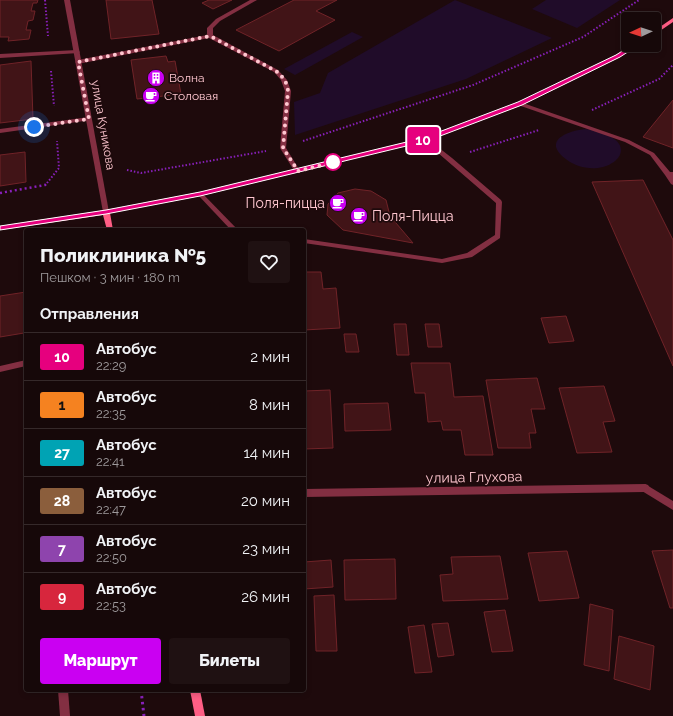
<!DOCTYPE html>
<html lang="ru">
<meta charset="utf-8">
<style>
body{margin:0;font-family:Raleway,sans-serif;background:#1f1112;color:#f1f3f6;height:100vh;display:flex;flex-direction:column;font-size:15px;white-space:nowrap}
*{box-sizing:border-box;margin:0}
p{font-size:13px;color:#9e9a9c}
.icon{flex:none;width:22px;height:22px;fill:none;stroke:currentColor;stroke-width:2;stroke-linecap:round;stroke-linejoin:round}
.map{position:relative;flex:1;overflow:hidden}
.panel{position:absolute;left:24px;top:228px;width:282px;height:464px;display:flex;flex-direction:column;background:#160809;border-radius:4px;box-shadow:0 2px 6px #0003,0 0 0 1px #35292a}
.panel>*{flex:none}
.badge{padding:0 8px;border-radius:3px;font-size:14px;line-height:26px}
.needle{width:26px;rotate:266deg}
.tools{position:absolute;left:621px;top:12px;display:grid;gap:8px}
.tools a{display:grid;place-items:center;width:40px;height:40px;border-radius:4px;background:#160809;box-shadow:0 2px 6px #0003,0 0 0 1px #35292a;font-size:20px}
.you{position:absolute;width:20px;height:20px;margin:-10px;border:3px solid #fff;border-radius:50%;background:#1a73e8;box-shadow:0 0 0 6px #1a73e833}
.map>.badge{position:absolute;translate:-50% -50%;box-shadow:0 0 0 2px #fff}
h2{padding:0 16px;font-size:15px;line-height:36px}
.round{display:grid;place-items:center;flex:none;width:42px;height:42px;border-radius:4px;background:#1f1112}
.summary{display:flex;align-items:center;justify-content:space-between;height:68px;padding:0 16px}
h1{font-size:19px;font-weight:800;line-height:30px}
.action{display:flex;gap:8px;margin-top:auto;padding:8px 16px}
.action a{flex:1;height:46px;border-radius:4px;background:#ca00f2;color:#fff;font-size:16px;font-weight:800;line-height:46px;text-align:center}
.action a+a{background:#1f1112;color:#f1f3f6}
ul{padding:0;list-style:none}
li{display:flex;align-items:center;gap:12px;height:48px;padding:0 16px;border-top:1px solid #35292a}
li div{flex:1}
li b{display:block;font-size:15px}
li em{font-style:normal}
li .badge{min-width:44px;font-weight:700;text-align:center}
.map>svg:first-child{display:block}
</style>
<div class="map">
<svg width="673" height="716" viewBox="0 0 673 716">
<rect width="100%" height="100%" fill="#1e0a0c"/>
<g fill="#200c29">
<polygon points="455,0 552,38 466,79 295,135 294,102 320,93 328,73"/>
<polygon points="546,0 620,0 577,28 532,9"/>
<polygon points="352,32 363,37 295,75 284,69"/>
<path d="M586 129C659 141 601 191 562 156 543 138 573 130 586 129Z"/>
</g>
<g fill="#411417" stroke="#702328">
<polygon points="0,0 38,0 37,3 33,3 31,11 35,11 33,20 28,21 26,30 31,30 29,39 8,41 9,37 0,37"/>
<polygon points="106,0 152,0 159,34 111,39"/>
<polygon points="209,0 232,0 213,9 202,3"/>
<polygon points="294,0 337,0 316,11 335,20 279,51 236,30"/>
<polygon points="166,56 168,62 175,61 181,94 137,99 131,60"/>
<polygon points="31,61 33,119 0,123 0,65"/>
<polygon points="673,100 673,148 643,137"/>
<polygon points="25,152 26,182 0,186 0,155"/>
<polygon points="643,180 673,240 673,366 592,182"/>
<polygon points="355,189 371,191 386,200 390,216 413,243 343,230 327,215 328,204 338,193"/>
<polygon points="304,272 321,272 323,289 336,288 340,328 304,330"/>
<polygon points="26,292 24,333 0,337 0,296"/>
<polygon points="566,316 574,341 549,343 541,318"/>
<polygon points="394,324 406,324 409,355 397,355"/>
<polygon points="425,324 439,324 442,347 428,347"/>
<polygon points="344,334 356,334 359,352 346,352"/>
<polygon points="411,363 450,363 454,397 483,396 493,455 465,455 461,430 443,430 441,421 428,422 425,393 415,393"/>
<polygon points="537,378 545,409 531,409 536,433 529,433 531,448 498,448 486,380"/>
<polygon points="604,386 615,421 603,422 612,452 577,453 559,388"/>
<polygon points="330,390 333,448 304,449 304,391"/>
<polygon points="388,403 391,430 345,431 344,404"/>
<polygon points="673,550 673,608 670,608 652,551"/>
<polygon points="567,551 579,598 539,601 528,553"/>
<polygon points="500,556 508,599 443,601 440,575 453,574 451,557"/>
<polygon points="395,559 396,599 345,600 344,560"/>
<polygon points="331,560 333,587 304,589 304,562"/>
<polygon points="334,595 337,651 316,651 314,596"/>
<polygon points="590,604 613,610 609,671 584,665"/>
<polygon points="505,610 513,651 492,652 484,612"/>
<polygon points="448,623 454,655 438,657 432,624"/>
<polygon points="424,625 432,672 415,673 408,627"/>
<polygon points="619,636 654,646 650,690 614,679"/>
</g>
<g fill="none" stroke-linecap="round" stroke-linejoin="round">
<g stroke="#8820ba" stroke-width="2" stroke-dasharray="1.5 2" stroke-linecap="butt">
<polyline points="45,0 48,36"/>
<polyline points="51,71 54,106"/>
<polyline points="592,110 659,79 673,65"/>
<polyline points="303,141 473,85 583,37 639,0"/>
<polyline points="470,152 539,130"/>
<polyline points="127,170 141,173 266,151"/>
<polyline points="47,183 59,168 57,141"/>
</g>
<polyline stroke="#8820ba" stroke-width="2.5" stroke-dasharray="2 3" stroke-linecap="butt" points="0,193 45,185 48,182"/>
<polyline stroke="#8820ba" stroke-width="3" stroke-dasharray="2.5 3.5" stroke-linecap="butt" points="141,690 144,716"/>
<g fill="#832f42" fill-rule="evenodd">
<polygon points="250,0 257,0 220,21 213,28 213,35 278,70 287,80 291,91 286,148 300,171 299,172 295,172 280,148 285,91 281,80 274,72 209,38 78,64 75,62 78,60 207,35 207,28 216,19"/>
<polygon points="77,50 80,52 79,53 0,58 0,54"/>
<polygon points="520,102 629,140 654,153 670,172 673,172 673,185 671,184 665,175 650,155 625,142 518,105 518,103"/>
<polygon points="89,117 91,118 91,120 0,133 0,129"/>
<polygon points="425,137 452,158 501,200 502,202 500,238 472,257 442,263 304,243 304,239 442,259 467,253 495,235 496,203 423,140 422,139"/>
<polygon points="200,192 202,193 238,230 231,230 198,195 198,193"/>
<polygon points="26,360 26,366 0,372 0,366"/>
<polygon points="645,484 673,501 673,510 642,491 640,488 642,485"/>
<polygon points="58,690 68,690 70,716 60,716"/>
</g>
<g fill="#832f42" fill-rule="evenodd">
<polygon points="64,0 70,0 109,212 106,214 103,212"/>
<polygon points="645,484 648,485 650,488 648,491 645,492 304,497 304,489"/>
</g>
<g fill="#ff5e85" fill-rule="evenodd">
<polygon points="673,18 673,22 654,35 654,31"/>
<polygon points="631,45 638,45 620,57 522,105 427,140 200,196 110,213 113,230 107,230 103,215 0,230 0,226 106,210 200,192 423,138 518,103 616,55"/>
<polygon points="190,690 200,690 205,716 195,716"/>
</g>
</g>
<polygon fill="#e6007e" stroke="#fff" points="635,43 638,45 637,46 620,57 522,105 427,141 200,196 106,214 0,230 0,226 106,210 200,192 423,138 518,102 616,55"/>
<g fill="none" stroke-linecap="round" stroke-linejoin="round">
<path stroke="#ffc7d0" stroke-width="4" stroke-dasharray="0 7.2" d="M34 127 89 119 78 62 210 36 276 71C283 77 287 82 288 91L283 148 298 171 338 161 333 162"/>
</g>
<defs>
<symbol id="building-disc" viewBox="-11 -11 22 22"><circle r="9.5" fill="#ca00f2" stroke="#1e0a0c"/><path d="M-4-6H4V6H1V3H-1V6H-4ZM-2.5-4.3h1.7v1.8h-1.7ZM.8-4.3h1.7v1.8H.8ZM-2.5-1h1.7V.8h-1.7ZM.8-1h1.7V.8H.8Z" fill="#fff"/></symbol>
<symbol id="cafe-disc" viewBox="-11 -11 22 22"><circle r="9.5" fill="#ca00f2" stroke="#1e0a0c"/><path d="M-5.5-4.5H6V0H3Q3 3.5 0 3.5H-2.5Q-5.5 3.5-5.5 0ZM3-3.2v2h1.7v-2ZM-6 4.5H4V6H-6Z" fill="#fff"/></symbol>
</defs>
<g fill-rule="evenodd">
<use href="#building-disc" x="146" y="68" width="20" height="20"/>
<use href="#cafe-disc" x="141" y="86" width="20" height="20"/>
<use href="#cafe-disc" x="328" y="193" width="20" height="20"/>
<use href="#cafe-disc" x="349" y="206" width="20" height="20"/>
</g>
<circle fill="#fff" stroke="#e6007e" stroke-width="2" cx="333" cy="162" r="8"/>
<g text-anchor="middle" dominant-baseline="central" stroke-width="3.5" stroke-linejoin="round" paint-order="stroke">
<g font-size="12" fill="#ffc7d0" stroke="#1e0a0c" text-anchor="start">
<text x="169" y="78">Волна</text>
<text x="164" y="96">Столовая</text>
</g>
<g font-size="12" fill="#ffc7d0" stroke="#1e0a0c">
<text transform="translate(103 125) rotate(80)">улица Куникова</text>
</g>
<g font-size="14" fill="#ffc7d0" stroke="#1e0a0c" text-anchor="end">
<text x="325" y="203">Поля-пицца</text>
<text x="372" y="216" text-anchor="start">Поля-Пицца</text>
</g>
<g font-size="14" fill="#ffc7d0" stroke="#1e0a0c">
<text transform="translate(474 477) rotate(-1)">улица Глухова</text>
</g>
</g>
</svg>
<div class="tools">
<a><svg class="needle" viewBox="-14 -14 28 28"><path d="M0-13l5 13h-10z" fill="#e53935"/><path d="M0 13l5-13h-10z" fill="#9e9a9c"/></svg></a>
</div>
<div class="you" style="left:34px;top:127px"></div>
<b class="badge" style="left:423px;top:140px;background:#e6007e;color:#fff">10</b>
<section class="panel">
<div class="summary"><div><h1>Поликлиника №5</h1><p>Пешком · 3 мин · 180 m</p></div><a class="round"><svg class="icon" aria-label="heart" viewBox="0 0 24 24"><path d="M12 20l-8-8c-3-5 5-10 8-4 3-6 11-1 8 4z"/></svg></a></div>
<h2>Отправления</h2>
<ul>
<li><span class="badge" style="background:#e6007e;color:#fff">10</span><div><b>Автобус</b><p>22:29</p></div><em>2 мин</em></li>
<li><span class="badge" style="background:#f58220;color:#111">1</span><div><b>Автобус</b><p>22:35</p></div><em>8 мин</em></li>
<li><span class="badge" style="background:#00a3b4;color:#fff">27</span><div><b>Автобус</b><p>22:41</p></div><em>14 мин</em></li>
<li><span class="badge" style="background:#8b5e3c;color:#fff">28</span><div><b>Автобус</b><p>22:47</p></div><em>20 мин</em></li>
<li><span class="badge" style="background:#8e44ad;color:#fff">7</span><div><b>Автобус</b><p>22:50</p></div><em>23 мин</em></li>
<li><span class="badge" style="background:#d7263d;color:#fff">9</span><div><b>Автобус</b><p>22:53</p></div><em>26 мин</em></li>
</ul>
<div class="action"><a>Маршрут</a><a>Билеты</a></div>
</section>
</div>
